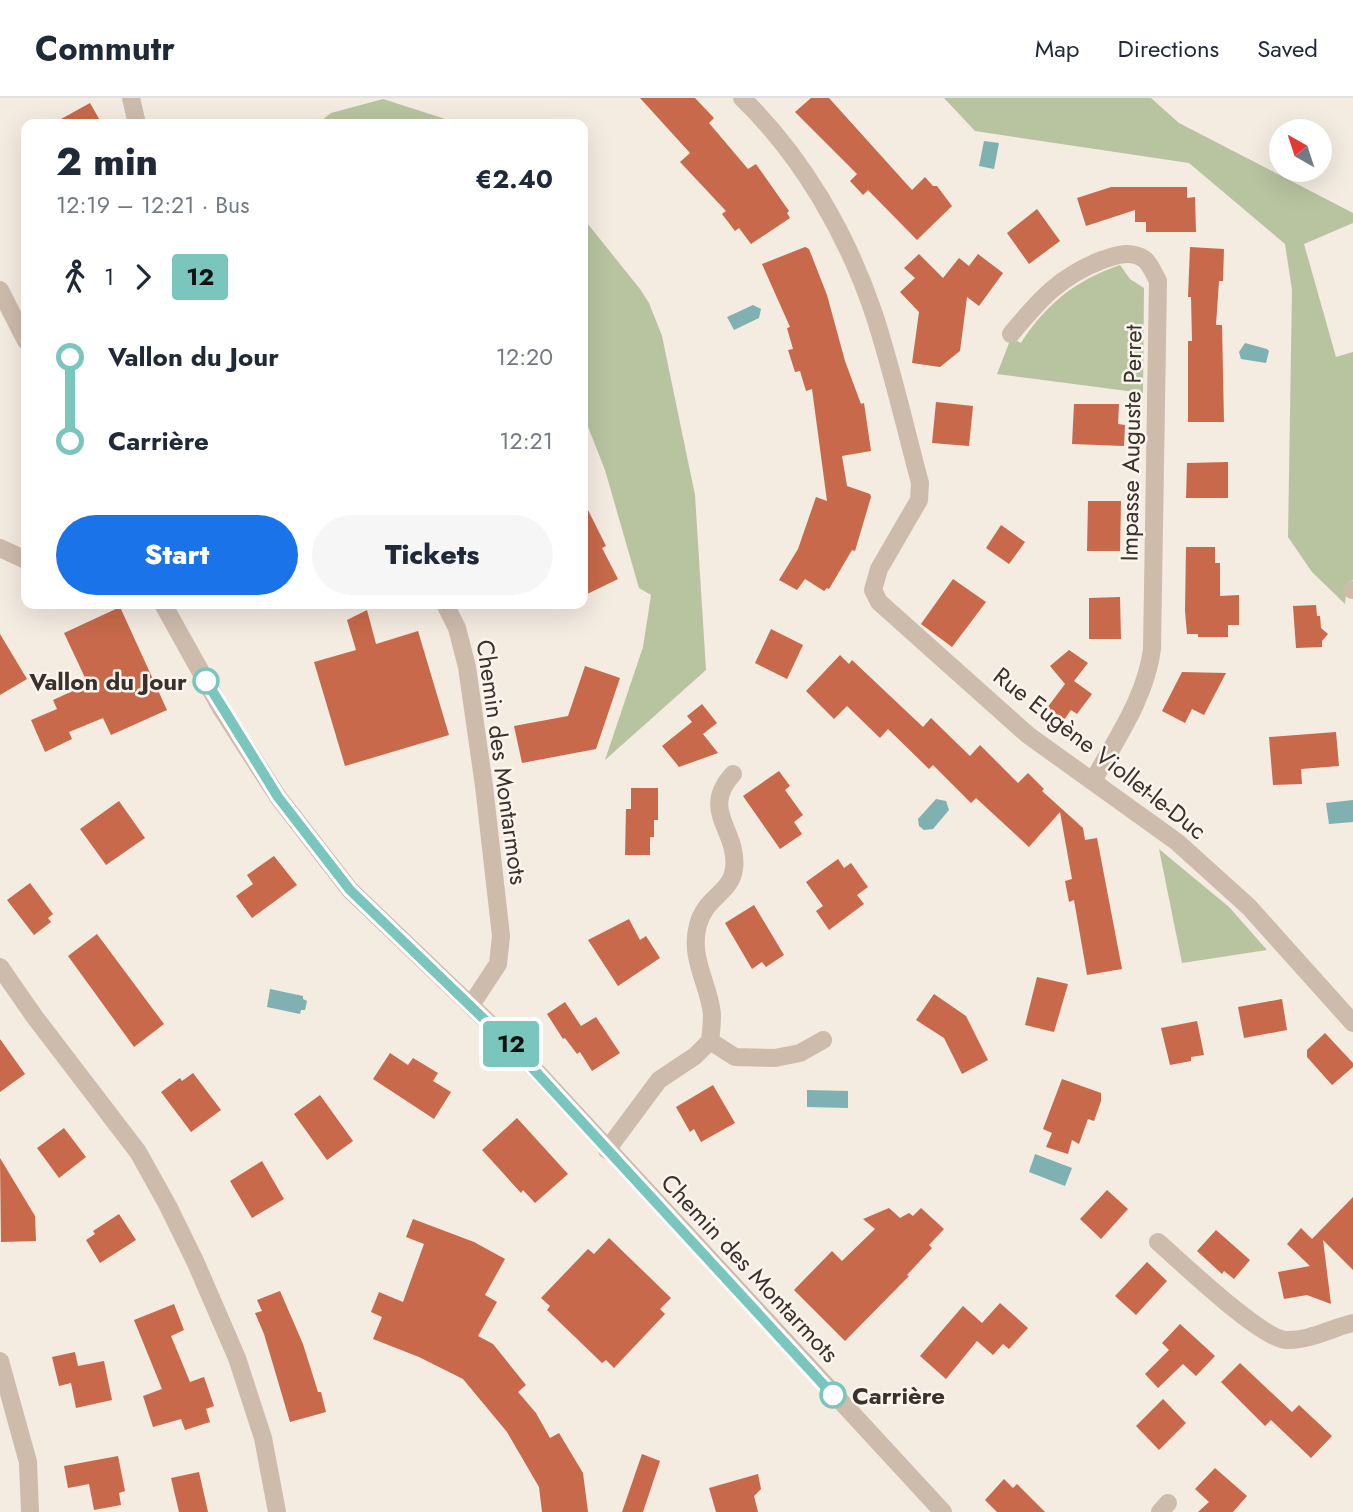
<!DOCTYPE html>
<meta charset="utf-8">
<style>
body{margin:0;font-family:Jost,sans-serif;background:#f6f6f7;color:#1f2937;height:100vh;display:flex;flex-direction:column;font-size:26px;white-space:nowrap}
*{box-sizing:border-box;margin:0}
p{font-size:23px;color:#747a83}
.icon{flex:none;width:38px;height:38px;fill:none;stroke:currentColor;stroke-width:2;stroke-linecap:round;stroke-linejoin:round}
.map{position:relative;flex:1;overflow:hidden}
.panel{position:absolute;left:21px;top:21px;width:567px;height:490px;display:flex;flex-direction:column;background:#fff;border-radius:14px;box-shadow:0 7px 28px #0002}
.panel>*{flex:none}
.badge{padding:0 14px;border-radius:5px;font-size:24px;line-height:46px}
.needle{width:46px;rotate:321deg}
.tools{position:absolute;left:1269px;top:21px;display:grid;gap:14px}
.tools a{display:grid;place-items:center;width:63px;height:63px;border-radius:50%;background:#fff;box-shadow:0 7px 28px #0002;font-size:35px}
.map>.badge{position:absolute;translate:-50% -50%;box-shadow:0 0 0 4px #fff}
.legs{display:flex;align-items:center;gap:10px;height:77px;padding:0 35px;font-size:23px}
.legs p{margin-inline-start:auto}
.overview{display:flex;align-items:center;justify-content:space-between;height:119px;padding:0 35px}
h1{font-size:38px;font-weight:800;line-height:52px}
.action{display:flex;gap:14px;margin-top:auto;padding:14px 35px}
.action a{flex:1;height:80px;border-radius:42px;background:#1a73e8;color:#fff;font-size:28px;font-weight:800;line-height:80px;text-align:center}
.action a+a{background:#f6f6f7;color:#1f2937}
ul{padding:0 35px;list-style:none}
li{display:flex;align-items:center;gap:24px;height:84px;font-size:26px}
li i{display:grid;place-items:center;width:10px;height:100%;margin:0 9px;background:currentColor}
li i::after{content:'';width:18px;height:18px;margin:-9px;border:5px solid;border-radius:50%;background:#fff}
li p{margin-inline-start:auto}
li:first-child i{background:linear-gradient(#0000 50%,currentColor 0)}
li:last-child i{background:linear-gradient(currentColor 50%,#0000 0)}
header{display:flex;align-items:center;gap:42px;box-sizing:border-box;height:98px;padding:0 35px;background:#fff;border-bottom:2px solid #e0e1e3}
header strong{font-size:33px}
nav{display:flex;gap:38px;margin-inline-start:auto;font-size:24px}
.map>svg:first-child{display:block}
</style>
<header>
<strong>Commutr</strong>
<nav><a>Map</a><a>Directions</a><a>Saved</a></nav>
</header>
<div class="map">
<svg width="1353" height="1414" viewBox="0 0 1353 1414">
<rect width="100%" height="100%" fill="#f4ebe1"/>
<g fill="#b8c4a0">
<polygon points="944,0 1151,0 1179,25 1353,115 1353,125 1304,146 1336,259 1353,254 1353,482 1347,485 1345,506 1312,474 1288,439 1292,192 1285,146 1189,65 975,33"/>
<polygon points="383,1 461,26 317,26 331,15"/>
<polygon points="583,120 640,191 649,205 662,238 695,397 706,572 605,662 643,549 651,497 639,490 605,372 583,316"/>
<path d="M1120 167 1130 181 1144 190 1143 295 997 276 1011 240 1021 245C1046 206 1076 182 1120 167Z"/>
<polygon points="1159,751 1229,809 1267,852 1182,865"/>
</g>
<g fill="#7fb0b2">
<polygon points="984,43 999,45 994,71 979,68"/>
<polygon points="753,207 761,211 759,220 734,232 727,219"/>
<polygon points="1245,245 1267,251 1269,253 1266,265 1241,261 1239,254"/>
<polygon points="936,701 946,703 949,712 933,731 924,732 919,728 918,721"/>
<polygon points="1353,702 1353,724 1329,726 1326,705"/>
<polygon points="270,891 303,898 303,901 307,903 305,912 301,912 300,916 267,909"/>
<polygon points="807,992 848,993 848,1010 807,1009"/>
<polygon points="1035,1056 1072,1070 1065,1088 1029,1074"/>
</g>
<g fill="#c8694b">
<polygon points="640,0 695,0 714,20 709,25 748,71 756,66 789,113 787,115 790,120 751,146 739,130 735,133 722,116 726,113 680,64 690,55"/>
<polygon points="811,0 829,0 912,92 925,79 933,88 937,88 952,108 917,142 868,92 863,97 850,83 857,76 795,14"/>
<polygon points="90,5 102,26 52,26"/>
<polygon points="1111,89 1187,89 1187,100 1195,99 1196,134 1146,134 1146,124 1135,124 1135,112 1086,128 1077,100"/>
<polygon points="1037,111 1060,143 1029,166 1007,135"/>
<polygon points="805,149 809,151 827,197 845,263 861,306 864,305 871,353 842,358 847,388 870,396 871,399 855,453 852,452 829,491 827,490 824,493 805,481 797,492 779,482 798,451 816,399 827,403 812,291 806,293 800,273 795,274 788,252 793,251 787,230 790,229 762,166"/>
<polygon points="1190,149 1224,151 1223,183 1219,183 1216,227 1222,227 1224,324 1188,324 1188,243 1192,243 1191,199 1188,199"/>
<polygon points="919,156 943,180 959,160 969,168 978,156 1003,175 979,208 967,199 960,253 940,269 912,265 919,214 900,194 915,180 904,170"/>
<polygon points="936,304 973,308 969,348 932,345"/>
<polygon points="1074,306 1119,306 1118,326 1125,327 1124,348 1072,346"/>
<polygon points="1228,364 1228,400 1186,400 1187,365"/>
<polygon points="583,402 606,448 602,450 618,481 583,498"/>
<polygon points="1088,403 1121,403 1120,453 1087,453"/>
<polygon points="1001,427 1025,444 1009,466 986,450"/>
<polygon points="1186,449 1215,449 1215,465 1220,465 1220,498 1239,497 1239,527 1228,527 1228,539 1198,539 1198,536 1187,536 1185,513"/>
<polygon points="953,481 986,504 952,549 921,526"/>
<polygon points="1120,499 1121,541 1089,541 1089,500"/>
<polygon points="1316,507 1317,518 1320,518 1321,530 1328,536 1322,543 1322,549 1296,550 1293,508"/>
<polygon points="120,509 167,612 111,637 103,620 69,634 72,641 45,654 31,622 57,611 53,602 88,586 64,535"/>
<polygon points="367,512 376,546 418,533 449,637 345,668 314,564 356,552 347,522"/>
<polygon points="771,531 803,547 787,581 755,565"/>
<polygon points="0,536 27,581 0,597"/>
<polygon points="1069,552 1088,565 1074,583 1092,596 1077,616 1071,612 1064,622 1047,610 1065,586 1050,568"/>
<polygon points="840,557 849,566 852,562 923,629 931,620 970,658 980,647 1018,685 1028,675 1044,691 1042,693 1083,730 1085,742 1097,740 1122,871 1087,877 1074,802 1069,804 1065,783 1072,781 1060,714 1029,749 976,700 971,705 933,667 929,671 888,631 880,640 847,608 834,621 806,593"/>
<polygon points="585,568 620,580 596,651 522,665 514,628 568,618"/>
<polygon points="1182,574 1226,575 1204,617 1192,611 1185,625 1162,613"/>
<polygon points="702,606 717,625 703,636 718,655 679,669 662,648 692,624 687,618"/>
<polygon points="1336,634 1339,668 1301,671 1302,686 1273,687 1269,639"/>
<polygon points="779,673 790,688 785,692 803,717 794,724 802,736 780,751 743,698"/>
<polygon points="631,690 658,690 658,722 654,722 654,739 650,739 650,757 625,757 626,711 631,711"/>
<polygon points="119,703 145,740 106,767 80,731"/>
<polygon points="274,758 297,787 252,820 236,798 253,786 247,777"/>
<polygon points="838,761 844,770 851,765 868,789 857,797 864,806 829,832 816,813 823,808 806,784"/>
<polygon points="30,785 53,816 48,820 51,824 34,837 7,802"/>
<polygon points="754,807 784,857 766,869 762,864 752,871 725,825"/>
<polygon points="629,821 640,842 646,838 660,860 618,888 588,842"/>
<polygon points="97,836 164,926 134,949 68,858"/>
<polygon points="1037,879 1068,886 1054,934 1025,927"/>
<polygon points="934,896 966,918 988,962 962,976 944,940 916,922"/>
<polygon points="1282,901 1287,932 1244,940 1238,909"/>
<polygon points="565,904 581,928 596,919 620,955 592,973 580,954 577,956 565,940 563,941 547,916"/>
<polygon points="1197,923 1204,957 1191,959 1191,963 1170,967 1161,930"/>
<polygon points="1325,935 1353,965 1353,969 1332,987 1307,959 1307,952"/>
<polygon points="0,941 25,976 0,994"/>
<polygon points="390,955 408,967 413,960 438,975 433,983 451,994 434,1021 373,981"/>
<polygon points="193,975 221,1012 191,1034 161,994 180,980 182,983"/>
<polygon points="1062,981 1101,995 1101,1003 1094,1023 1088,1021 1079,1046 1072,1042 1068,1056 1046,1049 1052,1035 1043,1031"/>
<polygon points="713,987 735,1025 701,1044 694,1031 690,1034 676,1009"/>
<polygon points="320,997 353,1043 327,1062 294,1016"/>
<polygon points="517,1020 568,1076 535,1105 523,1092 521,1095 482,1052"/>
<polygon points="64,1030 86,1059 59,1080 37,1050"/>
<polygon points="0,1060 35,1118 36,1143 1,1144"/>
<polygon points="262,1063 284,1101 252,1120 230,1083"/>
<polygon points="1107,1092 1128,1111 1101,1141 1080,1121"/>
<polygon points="1353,1099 1353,1172 1323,1142 1331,1206 1307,1197 1284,1201 1278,1174 1310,1168 1287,1146 1301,1130 1312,1141"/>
<polygon points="889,1110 900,1120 909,1115 913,1118 921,1110 944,1131 929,1147 932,1150 907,1177 909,1178 845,1243 794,1192 832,1153 842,1163 875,1131 863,1121"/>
<polygon points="119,1116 136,1142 100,1165 86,1142 95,1136 93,1133"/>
<polygon points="413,1121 474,1144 505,1161 485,1197 497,1204 478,1238 493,1246 526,1287 518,1294 536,1315 550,1340 559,1335 583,1375 588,1414 542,1414 539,1389 507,1334 463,1281 419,1259 373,1241 382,1219 371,1214 379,1194 403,1204 424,1146 406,1139"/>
<polygon points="1216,1132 1250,1162 1234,1181 1224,1173 1222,1176 1197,1153"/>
<polygon points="609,1140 671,1200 660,1211 665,1216 614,1270 606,1262 602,1265 547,1212 550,1208 541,1200 588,1151 594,1156"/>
<polygon points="1147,1164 1167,1183 1136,1217 1115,1198"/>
<polygon points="280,1193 303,1246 318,1294 321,1294 326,1314 290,1324 264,1236 255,1215 262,1213 257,1202"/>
<polygon points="1000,1205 1028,1230 1009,1251 1003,1246 993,1257 977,1243 946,1281 920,1258 963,1208 982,1225"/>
<polygon points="174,1206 184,1232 171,1238 190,1284 204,1279 214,1308 206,1311 210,1324 185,1332 181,1321 153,1329 143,1298 162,1291 134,1222"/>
<polygon points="1180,1226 1215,1258 1196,1278 1183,1266 1158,1290 1145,1276 1169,1252 1162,1245"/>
<polygon points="75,1254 78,1268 104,1263 112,1302 76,1310 71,1285 59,1288 52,1259"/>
<polygon points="1240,1265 1292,1314 1299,1307 1332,1338 1311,1360 1271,1322 1265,1328 1221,1284"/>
<polygon points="1163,1301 1186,1325 1159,1352 1136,1328"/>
<polygon points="642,1356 660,1363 643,1414 622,1414"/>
<polygon points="118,1358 125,1393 119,1395 121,1407 94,1412 89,1386 68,1390 64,1368"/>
<polygon points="1215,1370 1247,1398 1233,1414 1198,1414 1209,1404 1195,1391"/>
<polygon points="199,1374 208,1414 179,1414 171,1380"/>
<polygon points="758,1376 761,1391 754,1398 758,1414 716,1414 709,1390"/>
<polygon points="1004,1381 1013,1390 1017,1386 1045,1414 997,1414 985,1402"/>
</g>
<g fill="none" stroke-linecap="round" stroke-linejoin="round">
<g stroke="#cdbbac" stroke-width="18">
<polyline points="131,0 137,26"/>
<path d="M742 0C802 58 847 136 874 216 892 271 905 329 920 385L919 402 879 471 873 492 879 504 1028 637 1177 744 1249 809 1353 925"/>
<polyline points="0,192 26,243"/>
<path d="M1011 236C1039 202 1060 178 1102 162 1116 157 1131 152 1144 161 1150 165 1154 176 1158 183L1152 551C1146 599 1116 641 1093 683"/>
<polyline points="0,450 26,462"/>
<polyline points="1352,492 1353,492"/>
<polyline points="163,506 222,612 278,699 350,792 514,949 943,1414"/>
<polyline points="445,506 457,530 467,569 484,688 501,838 498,866 471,907"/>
<polyline points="0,869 34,918 138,1054 168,1108 195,1163 237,1260 263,1340 277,1414"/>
<path d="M710 943C711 935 712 925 712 916 709 886 689 860 698 827 705 799 731 795 734 771 739 732 699 713 733 676"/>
<polyline points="607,1052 659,982 695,958 710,943 735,959 775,960 800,955 823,942"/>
<path d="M1158 1144C1181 1164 1260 1240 1286 1242 1309 1243 1331 1230 1353 1225"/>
<polyline points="0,1263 28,1364 30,1414"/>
<polyline points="1160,1414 1168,1405"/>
</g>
</g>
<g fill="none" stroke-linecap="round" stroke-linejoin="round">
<defs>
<polyline id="line-1" points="206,583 278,699 350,792 514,950 833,1297"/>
</defs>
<use href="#line-1" stroke="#fff" stroke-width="16"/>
<use href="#line-1" stroke="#7bc6bc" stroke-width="10"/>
</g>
<g fill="#fff" stroke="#7bc6bc" stroke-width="3.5">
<circle cx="206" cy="583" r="12"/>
<circle cx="833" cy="1297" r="12"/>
</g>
<g text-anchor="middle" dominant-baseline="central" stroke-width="5" stroke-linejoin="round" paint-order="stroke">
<g font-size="24" fill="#3b302b" stroke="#fbf5ee">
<text transform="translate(1131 345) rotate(-89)">Impasse Auguste Perret</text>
<text transform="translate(1100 655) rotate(38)">Rue Eugène Viollet-le-Duc</text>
<text transform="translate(502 664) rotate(82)">Chemin des Montarmots</text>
<text transform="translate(750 1170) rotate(47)">Chemin des Montarmots</text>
</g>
<g font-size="24" font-weight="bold" fill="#3b302b" stroke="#fbf5ee" text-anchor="end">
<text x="187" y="583">Vallon du Jour</text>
<text x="852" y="1297" text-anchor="start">Carrière</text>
</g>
</g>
</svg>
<div class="tools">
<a><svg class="needle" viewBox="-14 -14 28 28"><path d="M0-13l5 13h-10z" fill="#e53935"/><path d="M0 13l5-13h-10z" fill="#747a83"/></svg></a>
</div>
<b class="badge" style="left:511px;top:946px;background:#7bc6bc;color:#111">12</b>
<section class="panel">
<div class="overview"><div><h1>2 min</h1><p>12:19 – 12:21 · Bus</p></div><b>€2.40</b></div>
<div class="legs"><svg class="icon" aria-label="walk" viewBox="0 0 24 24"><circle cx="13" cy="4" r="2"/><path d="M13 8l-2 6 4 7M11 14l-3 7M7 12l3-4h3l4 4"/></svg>1<svg class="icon" aria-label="forward" viewBox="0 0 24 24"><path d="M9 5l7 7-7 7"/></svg><b class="badge" style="background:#7bc6bc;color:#111">12</b></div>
<ul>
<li><i style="color:#7bc6bc"></i><b>Vallon du Jour</b><p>12:20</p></li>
<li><i style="color:#7bc6bc"></i><b>Carrière</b><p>12:21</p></li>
</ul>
<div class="action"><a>Start</a><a>Tickets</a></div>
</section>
</div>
